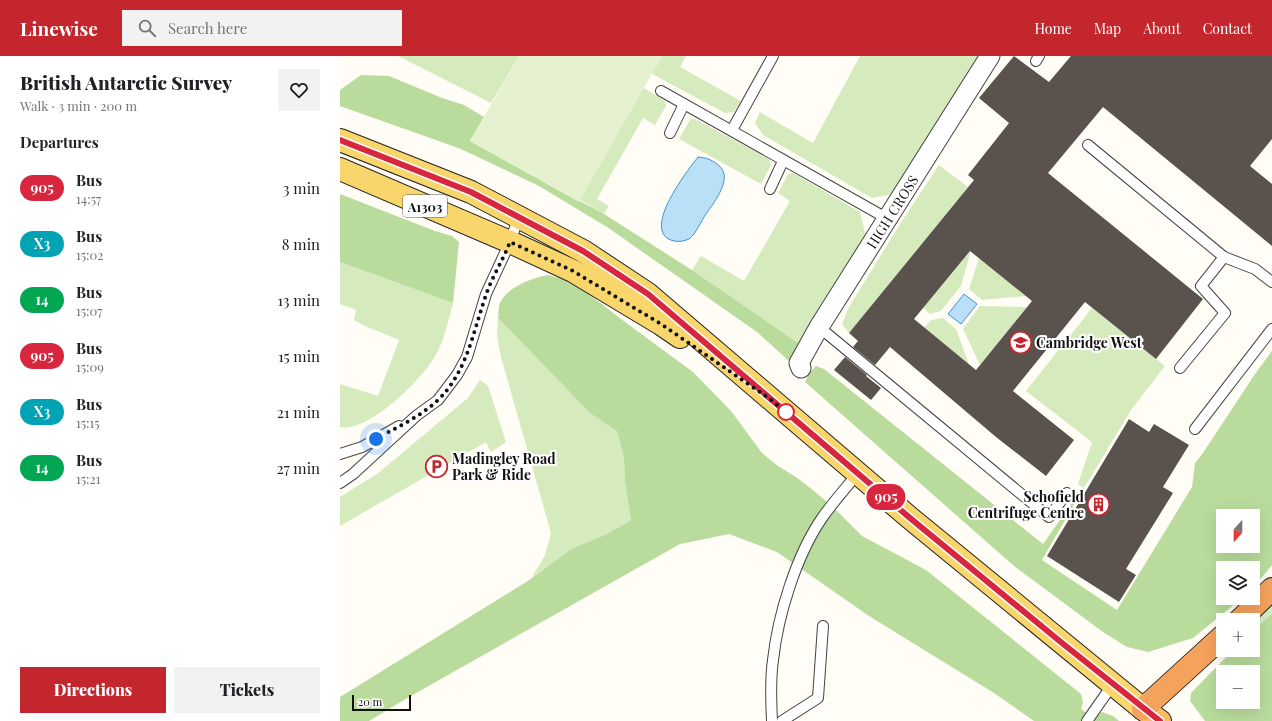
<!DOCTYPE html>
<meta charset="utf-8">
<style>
body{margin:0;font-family:"Playfair Display",serif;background:#f2f2f2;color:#202124;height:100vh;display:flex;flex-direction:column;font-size:15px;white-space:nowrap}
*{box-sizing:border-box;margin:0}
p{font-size:13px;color:#757577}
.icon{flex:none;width:22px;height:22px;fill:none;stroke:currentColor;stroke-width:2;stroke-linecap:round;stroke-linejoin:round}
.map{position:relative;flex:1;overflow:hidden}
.side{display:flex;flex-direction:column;background:#fff;width:340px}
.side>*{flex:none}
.badge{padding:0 8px;border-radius:13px;font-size:14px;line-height:26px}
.needle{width:26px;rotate:201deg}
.controls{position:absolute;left:876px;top:453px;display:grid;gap:8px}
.controls a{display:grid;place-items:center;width:44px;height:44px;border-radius:0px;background:#fff;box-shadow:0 4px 16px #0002;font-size:20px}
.scale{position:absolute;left:12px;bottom:10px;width:59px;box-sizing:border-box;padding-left:4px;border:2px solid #111;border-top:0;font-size:11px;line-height:14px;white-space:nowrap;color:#111;-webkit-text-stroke:3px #fff;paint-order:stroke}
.you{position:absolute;width:20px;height:20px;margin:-10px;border:3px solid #fff;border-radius:50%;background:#1a73e8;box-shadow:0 0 0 6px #1a73e833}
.map>.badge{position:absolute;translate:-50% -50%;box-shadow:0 0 0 2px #fff}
h2{padding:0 20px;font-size:15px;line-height:36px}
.round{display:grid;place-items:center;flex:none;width:42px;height:42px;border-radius:0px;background:#f2f2f2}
.headline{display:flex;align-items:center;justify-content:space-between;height:68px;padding:0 20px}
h1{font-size:19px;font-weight:800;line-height:30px}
.action{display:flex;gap:8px;margin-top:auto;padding:8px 20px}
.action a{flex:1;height:46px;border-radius:0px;background:#c4262e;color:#fff;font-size:16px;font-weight:800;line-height:46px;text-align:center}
.action a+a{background:#f2f2f2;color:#202124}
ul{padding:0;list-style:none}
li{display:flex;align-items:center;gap:12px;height:56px;padding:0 20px}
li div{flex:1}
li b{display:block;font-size:15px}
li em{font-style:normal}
li .badge{min-width:44px;font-weight:700;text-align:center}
header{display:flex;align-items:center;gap:24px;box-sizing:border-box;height:56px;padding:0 20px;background:#c4262e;color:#fff}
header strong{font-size:19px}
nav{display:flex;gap:22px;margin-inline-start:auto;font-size:14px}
.search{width:280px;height:36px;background:#f2f2f2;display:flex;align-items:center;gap:10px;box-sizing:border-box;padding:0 14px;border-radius:0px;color:#757577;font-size:15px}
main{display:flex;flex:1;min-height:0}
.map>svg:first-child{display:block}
</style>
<header>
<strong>Linewise</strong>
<div class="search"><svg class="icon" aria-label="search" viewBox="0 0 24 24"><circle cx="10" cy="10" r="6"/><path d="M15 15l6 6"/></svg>Search here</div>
<nav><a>Home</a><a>Map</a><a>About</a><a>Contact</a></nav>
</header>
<main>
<section class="side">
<div class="headline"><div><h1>British Antarctic Survey</h1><p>Walk · 3 min · 200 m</p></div><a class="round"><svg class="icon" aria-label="heart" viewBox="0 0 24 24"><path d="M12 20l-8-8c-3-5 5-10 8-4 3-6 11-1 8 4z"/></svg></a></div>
<h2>Departures</h2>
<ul>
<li><span class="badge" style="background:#d7263d;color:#fff">905</span><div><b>Bus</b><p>14:57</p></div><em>3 min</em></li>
<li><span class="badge" style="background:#00a3b4;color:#fff">X3</span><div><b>Bus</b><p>15:02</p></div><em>8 min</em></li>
<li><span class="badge" style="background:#00a651;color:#fff">14</span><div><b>Bus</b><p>15:07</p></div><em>13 min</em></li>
<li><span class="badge" style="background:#d7263d;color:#fff">905</span><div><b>Bus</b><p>15:09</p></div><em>15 min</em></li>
<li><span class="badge" style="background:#00a3b4;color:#fff">X3</span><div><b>Bus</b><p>15:15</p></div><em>21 min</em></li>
<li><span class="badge" style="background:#00a651;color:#fff">14</span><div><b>Bus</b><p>15:21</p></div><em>27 min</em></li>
</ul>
<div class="action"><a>Directions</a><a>Tickets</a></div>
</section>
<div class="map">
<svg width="932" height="665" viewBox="0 0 932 665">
<rect width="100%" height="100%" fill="#fffdf5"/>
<g fill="#d5ebbd">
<polygon points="58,0 179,0 151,47"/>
<polygon points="322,0 346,0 340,11 401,45 394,56 385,57 312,18"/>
<polygon points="520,0 642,0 552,138 532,142 423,79 415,67 420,56 473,87"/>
<polygon points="302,31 325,45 326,50 315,69 303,62 257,143 269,150 264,158 239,143"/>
<polygon points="351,62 357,64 429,103 431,109 421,128 339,83"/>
<polygon points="599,109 628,131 509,277 502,268 509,251 560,168"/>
<polygon points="453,117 520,156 526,181 461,289 352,214 361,200 404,225 450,145 438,137 448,118"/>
<polygon points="631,194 621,230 601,255 590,258 583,252"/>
<polygon points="639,202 686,240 642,244 629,233"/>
<path d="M0 206 113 247C108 266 104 286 94 302 80 325 28 377 0 371V328L38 340 59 284 23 269 14 264 16 254 0 248Z"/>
<polygon points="640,250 687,251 640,309 623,273"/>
<polygon points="752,252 825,310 791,354 744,432 738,428 752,386 686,335"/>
<polygon points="158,262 251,358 277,375 284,402 285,427 291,464 267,478 231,493 191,523 205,499 211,477 161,301 157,280"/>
<polygon points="603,262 616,273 629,308 584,272 591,264"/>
<polygon points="140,324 148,330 166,386 151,396 146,386 0,470 0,441 37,418 128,342"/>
<polygon points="932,546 932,558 913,574 913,567"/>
</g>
<g fill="#b9dc9c" fill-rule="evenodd">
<polygon points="21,19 49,20 102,42 124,49 144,61 130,85 264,158 352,214 461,289 450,306 417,276 267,171 199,130 121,93 0,50 0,34"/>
<polygon points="0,138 95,175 112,180 119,186 113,247 0,206"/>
<path d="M208 219 223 223 241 232 281 263 353 316 391 355 422 397 438 410 456 421 474 435 492 450 522 480 586 514 741 638 743 646 741 653 752 661 762 656 773 660 779 665H694L654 637 529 560 437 496 389 478 340 488 69 641 29 665H0V641L191 523 231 493 267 478 291 464 285 427 284 402 277 375 251 358 158 262C159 258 158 251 160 247 167 231 192 222 208 219Z"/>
<path d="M932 295V509L913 532V512H883V542H902L853 582 808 596 787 591 763 576 674 510 465 326 470 316 476 310 484 313 703 488 734 444 736 445 702 504 777 554 852 431 855 407 863 397 915 318ZM883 460H913V490H883Z"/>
<path d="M932 558V665H865L850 645 851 637 893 594H913V574ZM883 616H913V646H883Z"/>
</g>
<polygon fill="#e6f2cf" points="179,0 322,0 239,146 130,85"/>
<g fill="#b9e0f7" stroke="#3f96cf">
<path d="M358 101C367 102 370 103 377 108 395 120 375 145 366 158 361 165 356 178 349 183 345 185 339 186 334 185 299 177 347 115 358 101Z"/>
<polygon points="624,238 637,248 621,268 608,258"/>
</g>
<g fill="#5a524d" fill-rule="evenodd">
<path d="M674 0 709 26 731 0H932V83L910 110 932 128V190L763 51 708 117 863 243 816 303 745 246 673 335 734 384 706 420 656 381 550 291 535 309 513 291 518 285 509 277 634 124 628 119 669 67 639 42ZM630 195 692 245 636 314 574 263Z"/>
<polygon points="505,301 527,319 526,320 541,332 531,344 494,314"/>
<polygon points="789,363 809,376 814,368 849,389 823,431 833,437 786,513 796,519 779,546 707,500"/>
</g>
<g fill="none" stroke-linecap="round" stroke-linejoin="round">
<defs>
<g id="service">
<polyline points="696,5 699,0"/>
<polyline points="321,35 548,163"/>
<polyline points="392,74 433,0"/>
<polyline points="330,77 344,48"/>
<polyline points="748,89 884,201 915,213 932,226"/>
<polyline points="430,133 443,105"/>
<polyline points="479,271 709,461 727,437"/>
<polyline points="840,312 885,257 861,230 884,201"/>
<polyline points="855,373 932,273"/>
<polyline points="0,398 22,391 59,370"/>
<polyline points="0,427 13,418 76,360 98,344 117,319 127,301 146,238 170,186 179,160"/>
<path d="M432 665C431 645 430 624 433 604 438 559 456 500 482 462 493 446 506 432 518 417"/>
<polyline points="442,665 478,642 483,570"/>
<polyline points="747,665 773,628"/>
</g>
<g id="minor">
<path id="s1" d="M461 312 459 307 479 271 650 0"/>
</g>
<g id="primary">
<polyline points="0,84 131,136 243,195 308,238 570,462 803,653"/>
<polyline points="0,113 170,186 233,215 321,268 340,281"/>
</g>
<polyline id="trunk" points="803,653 820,665"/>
<g id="motorway">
<polyline points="900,564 932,533"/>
<polyline points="803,653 883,580"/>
</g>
</defs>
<use href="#service" stroke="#444" stroke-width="12"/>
<use href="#minor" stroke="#444" stroke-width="21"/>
<use href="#primary" stroke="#222" stroke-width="24"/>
<use href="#trunk" stroke="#222" stroke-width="24"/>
<use href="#motorway" stroke="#222" stroke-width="24"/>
<use href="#service" stroke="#fff" stroke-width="10"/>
<use href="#minor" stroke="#fff" stroke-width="19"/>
<use href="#primary" stroke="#f9d66b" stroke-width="22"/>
<use href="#trunk" stroke="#f7bc64" stroke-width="22"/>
<use href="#motorway" stroke="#f5a25d" stroke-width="22"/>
</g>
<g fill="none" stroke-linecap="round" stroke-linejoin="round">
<defs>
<polyline id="line" points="0,84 131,136 243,195 308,238 570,462 722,587 820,665"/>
</defs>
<use href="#line" stroke="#fff" stroke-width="9"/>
<use href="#line" stroke="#d7263d" stroke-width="6"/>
<path stroke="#111" stroke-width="4" stroke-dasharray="0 7.2" d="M36 383C57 371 80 361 98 344 127 316 133 276 146 239 152 221 163 204 170 186L233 215 321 268 430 343 448 358 446 356"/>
</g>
<defs>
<symbol id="university-ring" viewBox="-11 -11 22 22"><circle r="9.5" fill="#fff" stroke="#c4262e" stroke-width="1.5"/><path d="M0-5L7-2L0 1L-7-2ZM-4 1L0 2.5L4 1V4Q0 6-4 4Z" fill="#c4262e"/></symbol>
<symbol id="parking-ring" viewBox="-11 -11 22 22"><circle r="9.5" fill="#fff" stroke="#c4262e" stroke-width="1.5"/><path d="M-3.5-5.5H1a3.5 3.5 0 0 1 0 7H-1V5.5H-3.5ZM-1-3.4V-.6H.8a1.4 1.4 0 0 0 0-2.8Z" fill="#c4262e"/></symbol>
<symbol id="building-ring" viewBox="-11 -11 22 22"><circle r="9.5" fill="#fff" stroke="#c4262e" stroke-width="1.5"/><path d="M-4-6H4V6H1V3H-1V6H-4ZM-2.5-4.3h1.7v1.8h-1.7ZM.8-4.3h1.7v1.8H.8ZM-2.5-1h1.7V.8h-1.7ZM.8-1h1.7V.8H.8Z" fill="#c4262e"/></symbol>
</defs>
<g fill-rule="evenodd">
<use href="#university-ring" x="668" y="274" width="25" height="25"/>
<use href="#parking-ring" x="84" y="398" width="25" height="25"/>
<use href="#building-ring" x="746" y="436" width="25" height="25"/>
</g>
<circle fill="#fff" stroke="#d7263d" stroke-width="2" cx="446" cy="356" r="8"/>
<g text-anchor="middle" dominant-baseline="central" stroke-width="4" stroke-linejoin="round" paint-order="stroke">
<rect fill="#fff" stroke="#585858" stroke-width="1" x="63" y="139" width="44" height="22" rx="3"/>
<g font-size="13" font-weight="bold" fill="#111">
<text x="85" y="150">A1303</text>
</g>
<g font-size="14" fill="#111" stroke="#fff">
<text stroke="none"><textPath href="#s1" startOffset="183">HIGH CROSS</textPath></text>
</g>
<g font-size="14" font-weight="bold" fill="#111" stroke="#fff" text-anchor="start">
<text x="696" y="286">Cambridge West</text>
<text x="112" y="402">Madingley Road<tspan x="112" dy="16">Park &amp; Ride</tspan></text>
<text x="744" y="440" text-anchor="end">Schofield<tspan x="744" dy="16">Centrifuge Centre</tspan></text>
</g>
</g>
</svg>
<div class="controls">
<a><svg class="needle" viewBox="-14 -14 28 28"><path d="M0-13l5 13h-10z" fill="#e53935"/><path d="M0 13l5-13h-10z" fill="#757577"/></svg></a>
<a><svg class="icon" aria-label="layers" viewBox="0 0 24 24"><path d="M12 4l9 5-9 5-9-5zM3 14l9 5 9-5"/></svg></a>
<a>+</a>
<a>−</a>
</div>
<div class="scale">20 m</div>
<div class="you" style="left:36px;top:383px"></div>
<b class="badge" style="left:546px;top:441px;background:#d7263d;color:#fff">905</b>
</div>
</main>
